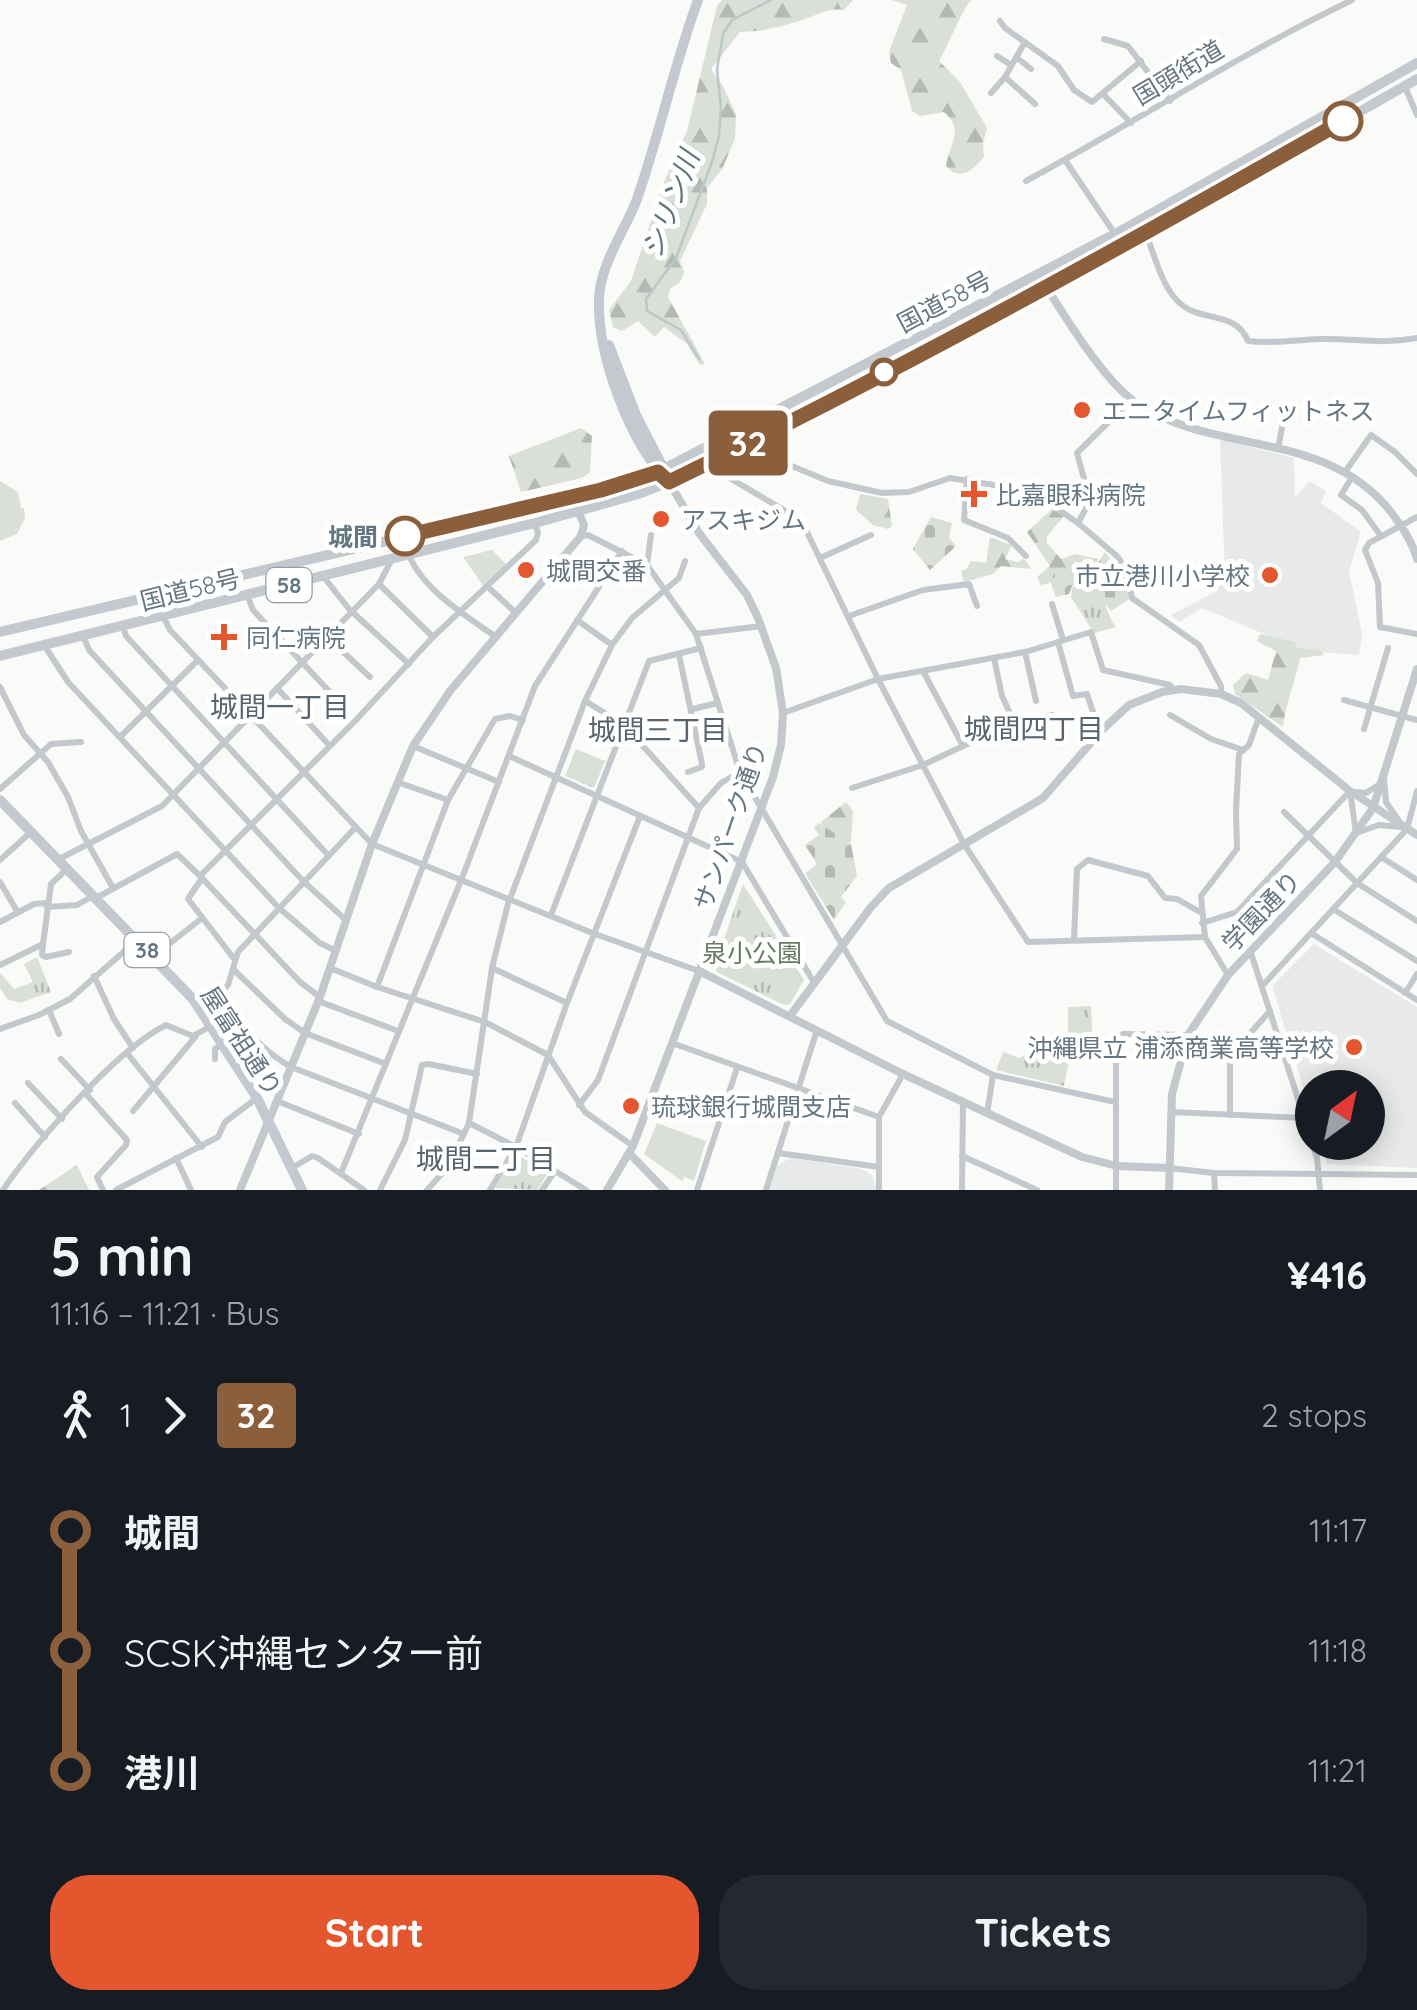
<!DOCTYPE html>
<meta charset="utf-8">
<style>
body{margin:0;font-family:Quicksand,"Noto Sans JP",sans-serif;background:#242831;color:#f1f3f6;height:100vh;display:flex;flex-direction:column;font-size:38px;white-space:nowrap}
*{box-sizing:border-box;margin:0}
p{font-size:32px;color:#9ea1a6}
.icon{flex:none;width:55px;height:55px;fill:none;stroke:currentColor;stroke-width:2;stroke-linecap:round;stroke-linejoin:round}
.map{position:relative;height:1190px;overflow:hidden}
.side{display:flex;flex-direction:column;background:#171b24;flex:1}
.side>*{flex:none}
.badge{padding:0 20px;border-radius:8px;font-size:35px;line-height:65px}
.needle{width:65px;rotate:33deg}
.controls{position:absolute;left:1295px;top:1070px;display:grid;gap:20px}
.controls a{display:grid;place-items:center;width:90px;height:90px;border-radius:50%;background:#171b24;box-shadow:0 5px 25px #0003;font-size:50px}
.map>.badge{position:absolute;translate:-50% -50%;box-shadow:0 0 0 5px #fff}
.legs{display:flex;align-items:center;gap:15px;height:110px;padding:0 50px;font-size:32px}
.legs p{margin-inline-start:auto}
.summary{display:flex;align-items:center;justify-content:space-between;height:170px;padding:0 50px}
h1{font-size:55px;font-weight:700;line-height:75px}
.action{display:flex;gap:20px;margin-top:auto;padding:20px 50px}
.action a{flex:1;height:115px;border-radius:40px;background:#e4572e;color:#fff;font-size:40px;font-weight:700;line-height:115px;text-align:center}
.action a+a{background:#242831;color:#f1f3f6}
ul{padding:0 50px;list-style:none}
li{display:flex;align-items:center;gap:35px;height:120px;font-size:38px}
li i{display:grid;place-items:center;width:15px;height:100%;margin:0 12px;background:currentColor}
li i::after{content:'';width:25px;height:25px;margin:-12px;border:8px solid;border-radius:50%;background:#171b24}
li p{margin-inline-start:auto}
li:first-child i{background:linear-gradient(#0000 50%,currentColor 0)}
li:last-child i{background:linear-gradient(currentColor 50%,#0000 0)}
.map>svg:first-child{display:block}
</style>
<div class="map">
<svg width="1417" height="1190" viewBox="0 0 1417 1190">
<defs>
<pattern id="forest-firs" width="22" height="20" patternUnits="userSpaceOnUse" patternTransform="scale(2.5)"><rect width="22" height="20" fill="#dadfd7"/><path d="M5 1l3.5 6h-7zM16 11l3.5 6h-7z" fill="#b4b9b4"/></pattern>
<pattern id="cemetery-stones" width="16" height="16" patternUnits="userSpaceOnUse" patternTransform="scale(2.5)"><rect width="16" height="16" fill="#dadfd7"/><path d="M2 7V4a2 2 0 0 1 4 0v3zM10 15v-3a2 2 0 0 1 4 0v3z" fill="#b4b9b4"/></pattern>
<pattern id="park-tufts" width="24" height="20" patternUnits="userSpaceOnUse" patternTransform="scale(2.5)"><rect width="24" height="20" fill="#dadfd7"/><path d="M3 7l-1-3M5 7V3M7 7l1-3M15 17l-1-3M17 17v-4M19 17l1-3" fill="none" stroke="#b4b9b4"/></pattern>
</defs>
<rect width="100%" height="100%" fill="#fafaf8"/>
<g fill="#e8e9e9">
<polygon points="1220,439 1294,458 1295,498 1309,481 1326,491 1321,503 1361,532 1349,571 1362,634 1359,655 1305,651 1202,608 1179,622 1171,615 1217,591 1225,576"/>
<polygon points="1314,944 1417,1007 1417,1168 1327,1164 1321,1143 1368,1142 1368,1088 1312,1088 1312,1116 1272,986"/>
<polygon points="790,1158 862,1169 872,1175 877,1190 769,1190 777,1166"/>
</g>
<g fill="#dadfd7">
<polygon points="0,481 18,492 21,508 24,508 25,518 17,534 0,541"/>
<polygon points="492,550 506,564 484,587 463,557"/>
<polygon points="657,1123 706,1141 694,1181 684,1177 682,1181 644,1154"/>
</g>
<g fill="url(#forest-firs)">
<path d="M722 0H853L844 10C827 8 821 14 805 19 785 26 761 32 740 32L711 69 724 88 736 114 735 139 722 169 707 188V204L680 261 684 272 680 282 670 289 668 297 705 364 700 365 687 344 664 327 655 337 638 321 622 331 613 327 609 310 631 281 664 182 687 131 717 6Z"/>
<path d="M892 0H971C962 10 948 46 939 61L960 82 987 128 983 143 984 157C973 170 960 182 946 166 950 142 965 130 944 112L920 116 912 111 901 70 891 63 889 52 907 5Z"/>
<polygon points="581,428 592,436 590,472 582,478 521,492 509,456"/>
<polygon points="860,494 888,499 892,526 888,529 873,525 856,510"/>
<polygon points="1053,508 1064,516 1047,536 1047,543 1061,559 1075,554 1099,559 1089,573 1057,575 1049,583 1041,585 1037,577 1050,566 1027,532"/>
<polygon points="990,537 1012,545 1005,559 1018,562 1024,558 1031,569 1001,566 993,574 964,582 961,571 967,569 971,561 986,563"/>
<path d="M1260 634 1295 642 1296 648 1320 650 1324 655 1300 658C1295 682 1286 702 1283 727L1235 694 1233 685 1246 673 1268 680 1276 651 1257 641Z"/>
<polygon points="846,802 853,811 851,843 827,833 821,822"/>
<polygon points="77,1165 89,1190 39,1190"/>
</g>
<g fill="url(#cemetery-stones)">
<polygon points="931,517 952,523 949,538 956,546 930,570 913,549"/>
<path d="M1113 559 1124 574 1129 599 1111 611 1106 605 1102 607C1096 589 1101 573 1113 559Z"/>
<polygon points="1085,562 1094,567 1084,583 1075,579 1069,594 1056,597 1050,581 1056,571 1075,573"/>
<polygon points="819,823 851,844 857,876 841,897 846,902 834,920 805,873 817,864 805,845 819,835 814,827"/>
</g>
<g fill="url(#park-tufts)">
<path d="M1105 552 1111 560C1098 580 1103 609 1116 627L1094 633 1071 597 1074 579 1085 583Z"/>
<polygon points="576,749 605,761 594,788 565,776"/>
<polygon points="743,884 804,980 790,1004 784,1005 717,972 715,965"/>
<polygon points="37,957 51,992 20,1003 7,999 0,988 0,973 14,989 33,982 24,964"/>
<polygon points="1091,1006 1093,1059 1069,1060 1064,1086 996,1070 1003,1052 1020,1058 1041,1045 1068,1038 1068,1007"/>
<polygon points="516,1154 548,1173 537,1190 495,1188"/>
</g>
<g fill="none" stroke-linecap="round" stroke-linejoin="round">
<polyline stroke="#bbc7cb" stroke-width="2.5" points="699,359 681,330 647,311 646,299 676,258 712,162 719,136 721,108 717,69 723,34 732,20 771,0"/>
<g stroke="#c3c8cc" stroke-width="6">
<polyline points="1000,21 1005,28 1058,66 1074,90 1092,102 1141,61"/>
<polyline points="1104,39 1128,46 1170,101"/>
<polyline points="997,56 1011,65"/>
<polyline points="1016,57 1031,69"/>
<polyline points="1005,77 1035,104"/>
<polyline points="1405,87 1417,115"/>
<polyline points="991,93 1005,77 1025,42"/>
<polyline points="1103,94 1131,123"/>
<polyline points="1065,160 1123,246"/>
<path d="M1026 181C1135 122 1240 54 1352 0"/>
<path d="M1140 220C1153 245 1159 287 1182 305 1203 322 1236 311 1248 341 1273 344 1295 340 1320 339 1357 338 1378 345 1417 338"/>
<polyline points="768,435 787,464 828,481 882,493 909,492 950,478 1031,491 1078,523 1118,557 1126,570 1132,598 1199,645 1221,686 1221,694"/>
<polyline points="1278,449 1286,406"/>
<polyline points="709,462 716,470 794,516 805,528 878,679 964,844 1028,942 1205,937"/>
<polyline points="1345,472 1371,435 1395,452 1417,474"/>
<polyline points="1352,477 1341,495 1362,510 1381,536"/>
<polyline points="967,479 964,520 1008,538 1026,556"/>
<polyline points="1417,517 1369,543 1365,550 1378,583 1380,627 1417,634"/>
<polyline points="1078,523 1090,501 1077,453 1131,400"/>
<polyline points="581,536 588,535 647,565 696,634 740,772 887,1021 993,1075 1115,1102"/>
<path d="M409 555C423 590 466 616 496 637"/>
<polyline points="820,558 871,535"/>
<polyline points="647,565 651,535"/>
<polyline points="323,576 349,609 409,664"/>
<polyline points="379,584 433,637"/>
<polyline points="488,587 516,613"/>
<polyline points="247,595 253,610 343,706"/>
<polyline points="1052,604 1063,640"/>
<polyline points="163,616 170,630 372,844 595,934 699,971"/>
<polyline points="849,616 923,590 969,584 977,606"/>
<polyline points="577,620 612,645"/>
<polyline points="123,627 126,636 329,856"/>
<polyline points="696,634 762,626"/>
<polyline points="83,636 89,650 304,882 346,920"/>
<polyline points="327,637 370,677"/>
<polyline points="1058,642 1073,696 1087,694 1096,721"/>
<polyline points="44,645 68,682 279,908 320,943 336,951"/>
<polyline points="1025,652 1036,701"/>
<polyline points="679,655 702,764 702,767 688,772"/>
<polyline points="994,658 1002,696 1014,722"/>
<polyline points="923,671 963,746"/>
<polyline points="0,687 24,735 48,762 68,797 81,831 113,888"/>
<polyline points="277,688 329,745"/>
<polyline points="1344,700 1417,720"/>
<polyline points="585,701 623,724 699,808"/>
<polyline points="693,709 717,703"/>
<polyline points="783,713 878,679 1025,652 1091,632 1103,670 1170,685 1174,690"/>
<polyline points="1170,715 1211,739 1243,750"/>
<polyline points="1364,729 1388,648"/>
<polyline points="120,737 198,660"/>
<polyline points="413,746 499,782"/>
<polyline points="509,756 742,862 815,984"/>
<polyline points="1384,779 1386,802 1399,821"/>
<polyline points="397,782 448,800"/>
<polyline points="852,788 923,765 1014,722 1018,725 1052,715"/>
<polyline points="0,789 51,744 81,742"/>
<polyline points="1350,791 1356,833 1379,825 1401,827"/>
<polyline points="1356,792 1366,793 1380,784"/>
<polyline points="1284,812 1357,883 1417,921"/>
<polyline points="1381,857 1417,880"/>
<polyline points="59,859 162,806 379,584 391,561"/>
<polyline points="0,860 31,832"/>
<polyline points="202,878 188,899 235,960"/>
<polyline points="0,882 17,911"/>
<polyline points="1257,892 1284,918"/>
<polyline points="96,898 177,854 200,876"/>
<polyline points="47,907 77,905 93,896"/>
<polyline points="1333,909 1417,961"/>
<polyline points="551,915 649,661 701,648"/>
<polyline points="0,922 34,904 47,903"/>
<polyline points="1202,923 1237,912 1350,791"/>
<polyline points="1311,933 1417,1000"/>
<polyline points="1074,939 1077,869 1088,860 1148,876 1165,898 1177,899 1200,912"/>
<polyline points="43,944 42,955 46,957 69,952"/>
<polyline points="1251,953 1317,1158 1320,1190"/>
<polyline points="154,956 202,918"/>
<polyline points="0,965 43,944 51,884 67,869"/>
<polyline points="330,968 377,987 485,1022 548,1055 585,1112 633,1146"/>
<polyline points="492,968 567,1003"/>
<polyline points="234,970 285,1019 305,1033 386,1064"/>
<polyline points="1228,975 1205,937 1201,896 1237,849 1236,811 1239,754 1249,745 1259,717"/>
<polyline points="94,976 114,1019 133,1048"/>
<polyline points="1263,985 1407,829 1417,791"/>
<polyline points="377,987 448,800 495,719 510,716 523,720"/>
<polyline points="1405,993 1417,974"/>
<polyline points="320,997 300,982 200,876 356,720 433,637 536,540 538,533 535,524"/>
<path d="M218 1000C240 1025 262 1050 291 1067L464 1134"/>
<polyline points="318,1001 398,1031"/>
<polyline points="49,1010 59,1034"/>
<polyline points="204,1015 228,985 238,952 355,828"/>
<polyline points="0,1029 39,1015 70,999 137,940"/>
<polyline points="672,1043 879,1117"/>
<polyline points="127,1053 202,1147"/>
<polyline points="61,1059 90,1090"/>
<polyline points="215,1059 215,1049 222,1044"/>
<polyline points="28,1083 62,1119"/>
<polyline points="86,1094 127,1140 126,1145 97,1177 103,1190"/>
<polyline points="277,1101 359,1134"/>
<polyline points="15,1103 45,1137"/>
<polyline points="579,1105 598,1080 699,808 721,783 740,772"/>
<polyline points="133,1111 196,1036"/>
<polyline points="1171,1112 1304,1118"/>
<polyline points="987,1114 993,1075"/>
<polyline points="1230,1115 1230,1056 1270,1011"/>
<polyline points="469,1123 516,1147 586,1190"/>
<polyline points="778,1153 879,1167"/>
<polyline points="962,1156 1037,1190"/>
<polyline points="176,1158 191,1190"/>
<polyline points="292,1168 312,1156 318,1158 364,1190"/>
<polyline points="1169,1168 1214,1173 1417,1175"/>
<polyline points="341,1173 462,878 535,686 622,551"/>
<polyline points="1214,1173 1215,1190"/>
<path d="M3 1190C35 1143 116 1050 166 1025L193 1036 211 1026"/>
<polyline points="116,1190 218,1137 225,1122 257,1098"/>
<polyline points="380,1190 405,1140 422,1065 429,1064 477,1074"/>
<polyline points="427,1190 448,1167 469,1123 492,968 508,904 585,701 612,645 632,618 679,578 685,561"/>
<polyline points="490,1190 516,1147 567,1003 640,816"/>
<polyline points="542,1190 555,1171"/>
<polyline points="697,1190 737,1068"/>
<polyline points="766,1190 817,1030"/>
<polyline points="879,1190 879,1117 903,1074"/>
<polyline points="962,1190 963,1103"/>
<polyline points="1116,1190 1116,1040 1123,1034 1188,1035"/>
</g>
<g stroke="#c3c8cc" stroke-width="8">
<path d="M1038 274C1060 309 1102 379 1135 402 1212 456 1325 428 1391 512 1402 527 1412 541 1417 559"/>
<polyline points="701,972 903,1074 1082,1157 1117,1166 1169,1168"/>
<polyline points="790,1016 871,907 889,888 1043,798 1102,730 1129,705 1162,692 1181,689 1221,694 1241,703 1350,791 1417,835"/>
<polyline points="629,1153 665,1190"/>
<polyline points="240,1190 320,997 372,844 413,746 450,691 581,536 584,525 578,511"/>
<polyline points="607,1190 633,1146 773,777 781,745 783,713 776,668 758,618 747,595 699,533 669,482"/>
<polyline points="1169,1190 1172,1094 1188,1035 1228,975 1335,862 1373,808 1417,669"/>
</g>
<g stroke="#c3c9ce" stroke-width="10">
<polyline points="609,345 636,415 667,475"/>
<path d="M669 482C629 443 597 354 599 299 600 264 625 231 637 199 660 133 674 65 698 0"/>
<polyline points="0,800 193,999 257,1098 302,1190"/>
</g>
<g stroke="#c3c9ce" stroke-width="10">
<polyline points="0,632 540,505 658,472 1117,233 1417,63"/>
<polyline points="0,656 535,523 638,494 669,482 768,434 1147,233 1417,79"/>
</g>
</g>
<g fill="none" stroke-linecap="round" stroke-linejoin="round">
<defs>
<path id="line-1" d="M405 536 601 490 658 472 669 482C899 371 1122 247 1343 121"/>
</defs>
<use href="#line-1" stroke="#fff" stroke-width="22"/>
<use href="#line-1" stroke="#8b5e3c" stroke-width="15"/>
</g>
<g fill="#fff" stroke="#8b5e3c" stroke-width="5">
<circle cx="1343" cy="121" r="18"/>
<circle cx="884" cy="372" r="12"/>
<circle cx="405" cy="536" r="18"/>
</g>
<g fill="#e4572e" stroke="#fff" stroke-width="4">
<circle cx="1082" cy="410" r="10"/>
<path d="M969 479h10v10h10v10h-10v10h-10v-10h-10v-10h10z"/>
<circle cx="661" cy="519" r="10"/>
<circle cx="526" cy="570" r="10"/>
<circle cx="1270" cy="575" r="10"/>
<path d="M219 622h10v10h10v10h-10v10h-10v-10h-10v-10h10z"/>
<circle cx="1354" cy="1047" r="10"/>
<circle cx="631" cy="1106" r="10"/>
</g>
<g text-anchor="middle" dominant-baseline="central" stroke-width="10" stroke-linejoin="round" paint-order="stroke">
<g fill="#fff" stroke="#939fa8" stroke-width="2.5">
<rect x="266.5" y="568" width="45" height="34" rx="8"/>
<rect x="124.5" y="933" width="45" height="34" rx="8"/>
</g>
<g font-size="22" font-weight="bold" fill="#657683">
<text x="289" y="585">58</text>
<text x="147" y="950">38</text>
</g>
<g font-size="25" fill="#657683" stroke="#fff">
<text transform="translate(1178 72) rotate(-31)">国頭街道</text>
<text transform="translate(944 301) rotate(-28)">国道58号</text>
<text transform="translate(190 589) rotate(-14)">国道58号</text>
<text transform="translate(730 826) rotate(-71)">サンパーク通り</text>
<text transform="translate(1261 911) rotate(-46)">学園通り</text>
<text transform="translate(242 1041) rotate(57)">屋富祖通り</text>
</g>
<g font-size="25" fill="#657683" stroke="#fff" text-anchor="start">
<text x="1102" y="410">エニタイムフィットネス</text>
<text x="996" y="494">比嘉眼科病院</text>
<text x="681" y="519">アスキジム</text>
<text x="546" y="570">城間交番</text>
<text x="1250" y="575" text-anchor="end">市立港川小学校</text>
<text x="246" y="637">同仁病院</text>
<text x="1334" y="1047" text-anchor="end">沖縄県立 浦添商業高等学校</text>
<text x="651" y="1106">琉球銀行城間支店</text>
</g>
<g font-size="25" font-weight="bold" fill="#657683" stroke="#fff" text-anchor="end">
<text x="378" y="536">城間</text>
</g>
<g font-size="25" fill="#687a64" stroke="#fff">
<text x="752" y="952">泉小公園</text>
</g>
<g font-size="28" font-style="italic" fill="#60757c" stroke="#fff">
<text transform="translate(670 204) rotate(-69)">シリン川</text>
</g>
<g font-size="28" fill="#57646e" stroke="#fff">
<text x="280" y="706">城間一丁目</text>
<text x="1034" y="728">城間四丁目</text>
<text x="658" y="729">城間三丁目</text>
<text x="486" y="1158">城間二丁目</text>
</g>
</g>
</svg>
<div class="controls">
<a><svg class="needle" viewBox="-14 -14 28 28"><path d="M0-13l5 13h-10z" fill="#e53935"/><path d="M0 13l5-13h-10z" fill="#9ea1a6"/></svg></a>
</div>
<b class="badge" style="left:748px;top:443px;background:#8b5e3c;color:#fff">32</b>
</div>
<section class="side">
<div class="summary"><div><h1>5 min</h1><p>11:16 – 11:21 · Bus</p></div><b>¥416</b></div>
<div class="legs"><svg class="icon" aria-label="walk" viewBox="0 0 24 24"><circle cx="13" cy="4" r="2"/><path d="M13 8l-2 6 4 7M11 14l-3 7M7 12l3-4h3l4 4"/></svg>1<svg class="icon" aria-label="forward" viewBox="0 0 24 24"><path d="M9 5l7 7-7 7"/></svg><b class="badge" style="background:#8b5e3c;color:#fff">32</b><p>2 stops</p></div>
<ul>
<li><i style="color:#8b5e3c"></i><b>城間</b><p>11:17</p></li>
<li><i style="color:#8b5e3c"></i><span>SCSK沖縄センター前</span><p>11:18</p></li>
<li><i style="color:#8b5e3c"></i><b>港川</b><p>11:21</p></li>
</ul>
<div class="action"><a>Start</a><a>Tickets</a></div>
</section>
